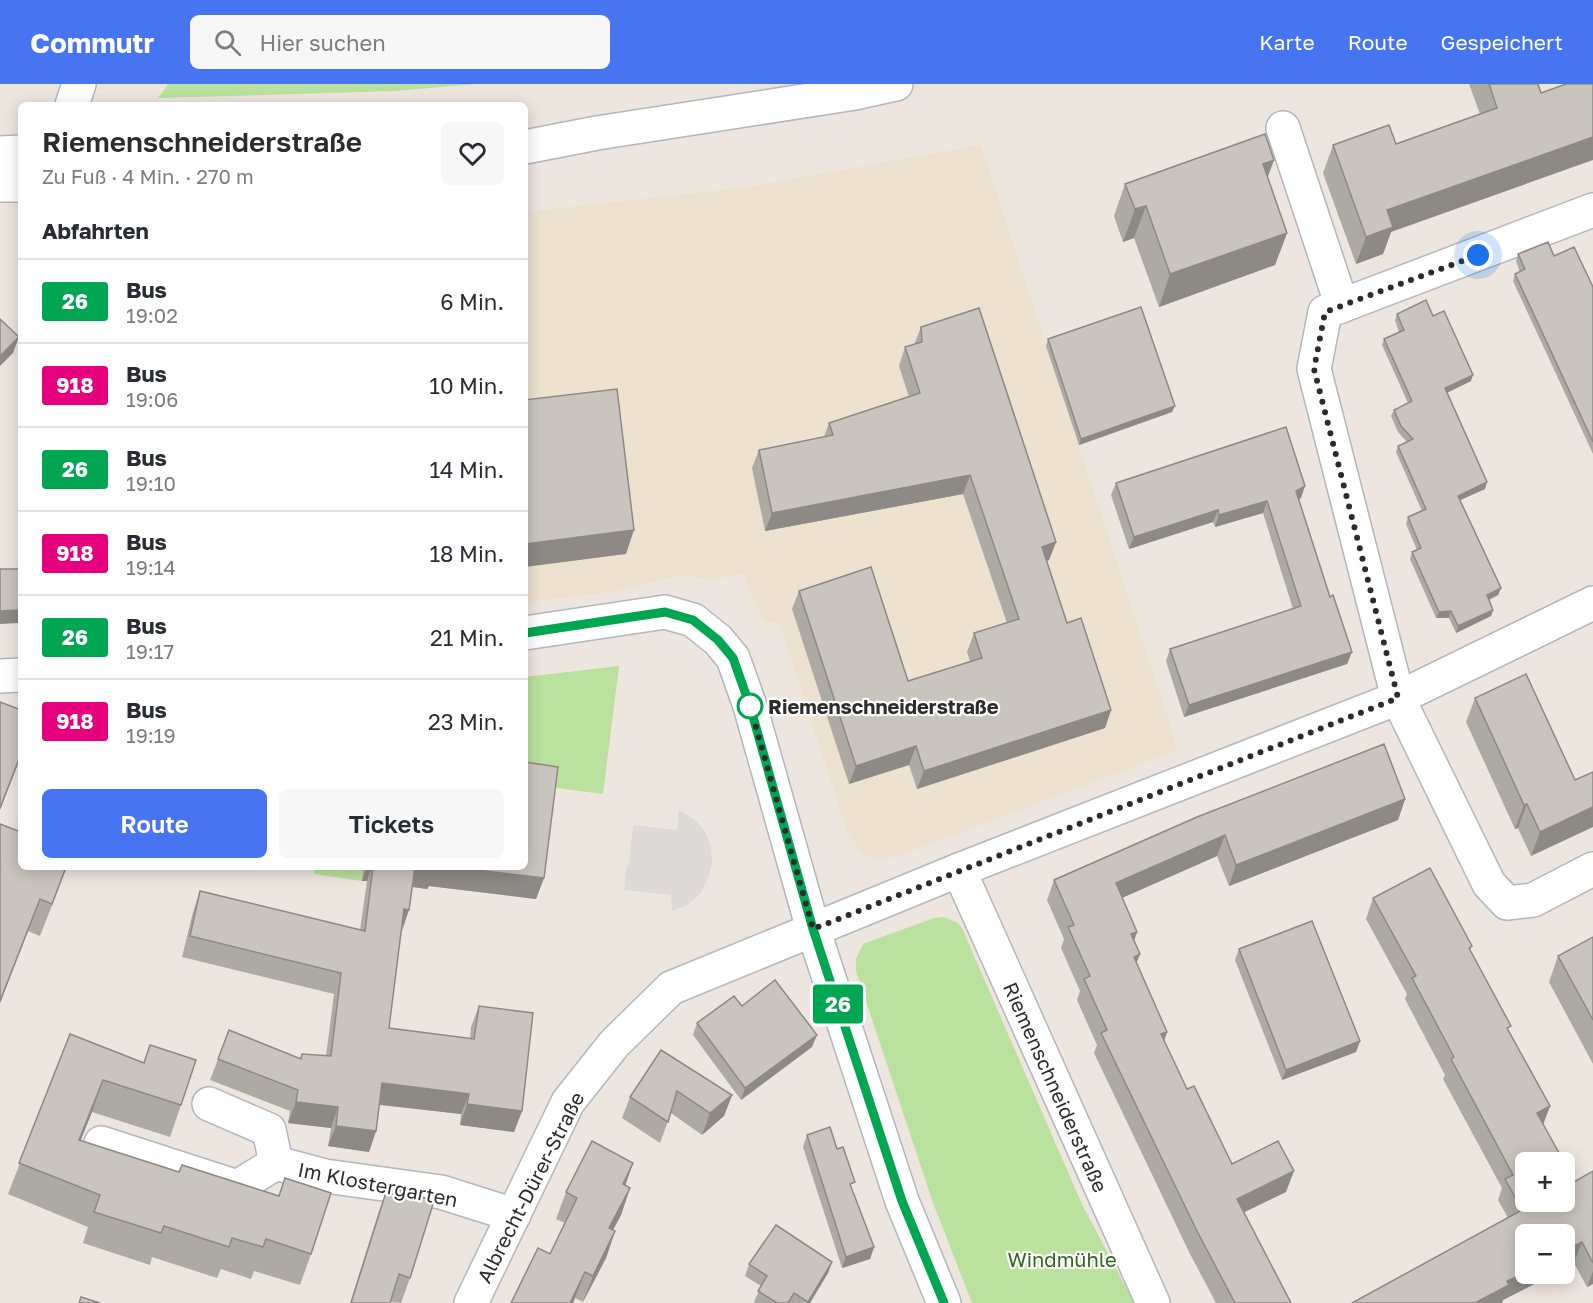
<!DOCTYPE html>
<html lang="de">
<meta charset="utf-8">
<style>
body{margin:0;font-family:"Golos Text",sans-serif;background:#f7f7f7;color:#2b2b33;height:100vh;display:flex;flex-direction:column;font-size:22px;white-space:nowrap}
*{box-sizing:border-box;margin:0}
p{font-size:20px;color:#7c7c81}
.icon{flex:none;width:33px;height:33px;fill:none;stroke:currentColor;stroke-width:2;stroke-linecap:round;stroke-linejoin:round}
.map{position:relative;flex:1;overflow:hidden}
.drawer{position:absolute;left:18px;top:18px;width:510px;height:768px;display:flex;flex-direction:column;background:#fff;border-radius:9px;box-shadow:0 3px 15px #0003}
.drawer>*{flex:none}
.badge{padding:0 12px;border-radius:4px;font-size:21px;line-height:39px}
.fabs{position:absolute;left:1515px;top:1068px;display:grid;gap:12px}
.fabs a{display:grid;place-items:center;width:60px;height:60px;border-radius:9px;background:#fff;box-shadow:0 3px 15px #0003;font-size:30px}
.you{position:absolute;width:30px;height:30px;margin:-15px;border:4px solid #fff;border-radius:50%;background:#1a73e8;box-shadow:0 0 0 9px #1a73e833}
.map>.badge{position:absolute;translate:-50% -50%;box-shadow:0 0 0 3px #fff}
h2{padding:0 24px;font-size:22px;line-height:54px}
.round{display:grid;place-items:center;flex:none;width:63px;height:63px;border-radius:9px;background:#f7f7f7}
.overview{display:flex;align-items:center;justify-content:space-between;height:102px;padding:0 24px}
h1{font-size:28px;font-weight:600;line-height:45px}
.button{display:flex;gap:12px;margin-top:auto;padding:12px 24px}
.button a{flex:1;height:69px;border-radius:9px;background:#4775f2;color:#fff;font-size:24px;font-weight:600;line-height:69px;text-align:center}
.button a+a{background:#f7f7f7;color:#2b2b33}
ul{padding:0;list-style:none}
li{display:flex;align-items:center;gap:18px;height:84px;padding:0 24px;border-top:2px solid #e1e1e2}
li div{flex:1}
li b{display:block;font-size:22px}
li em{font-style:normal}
li .badge{min-width:66px;font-weight:700;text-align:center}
header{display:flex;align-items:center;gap:36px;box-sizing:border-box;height:84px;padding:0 30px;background:#4775f2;color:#fff}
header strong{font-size:28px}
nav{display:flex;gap:33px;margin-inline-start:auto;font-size:21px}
.search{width:420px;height:54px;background:#f7f7f7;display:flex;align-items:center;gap:15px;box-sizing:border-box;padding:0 21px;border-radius:9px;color:#7c7c81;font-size:22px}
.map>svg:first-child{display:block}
</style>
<header>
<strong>Commutr</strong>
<div class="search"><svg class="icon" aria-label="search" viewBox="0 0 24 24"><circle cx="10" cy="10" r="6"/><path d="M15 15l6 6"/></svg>Hier suchen</div>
<nav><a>Karte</a><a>Route</a><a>Gespeichert</a></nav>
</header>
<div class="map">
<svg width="1593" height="1219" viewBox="0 0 1593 1219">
<rect width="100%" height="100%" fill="#ede6df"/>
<polygon fill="#ede1d0" points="981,61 1178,666 901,771 881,776 860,768 847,746 779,539 763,537 743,489 711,496 679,491 619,507 525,518 525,128 741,104"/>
<g fill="#bae19e">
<polygon points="168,0 475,0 397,7 158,14"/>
<polygon points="619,582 603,710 525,700 525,593"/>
<polygon points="315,783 363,783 362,797 314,790"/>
<polygon points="943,833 957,838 962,844 1081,1118 1134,1219 972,1219 933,1119 856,887 856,875 863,860 934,834"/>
</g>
<polygon fill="#ddd9d6" points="679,726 694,735 705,747 711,763 712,780 708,795 700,810 687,821 672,827 671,811 624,806 627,781 629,781 633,741 677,746"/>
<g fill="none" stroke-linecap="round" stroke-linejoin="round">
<defs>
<g id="street">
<polyline points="72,21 79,0"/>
<polyline points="1283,44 1342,222"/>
<polyline points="1593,126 1325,228 1314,285 1398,614 1489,800 1507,819 1533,816 1593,785"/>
<polyline points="525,549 665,528 693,536 718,556 733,574 750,622 813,845 902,1117 944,1219"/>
<polyline points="0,592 21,591"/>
<polyline points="959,786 1153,1219"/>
<polyline points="209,1020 269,1046 276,1079 325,1092 441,1108 514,1131"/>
<polyline points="101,1059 237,1103 276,1079"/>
<polyline points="471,1219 568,1018 614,960 671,904 959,786 1398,614 1593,519"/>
</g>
<g id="secondary">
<polyline points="525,63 597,49 855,9 896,0"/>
<polyline points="0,69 21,68"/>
<polyline points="0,101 21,101"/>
</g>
</defs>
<use href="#street" stroke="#b2b6bf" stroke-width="36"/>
<use href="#secondary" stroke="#b2b6bf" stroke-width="36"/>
<use href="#street" stroke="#fff" stroke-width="33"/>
<use href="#secondary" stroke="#fff" stroke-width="33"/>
</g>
<g fill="#ada9a3">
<polygon points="1469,0 1538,0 1391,148 1383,170 1356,180 1323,89 1333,61 1396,60 1480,30"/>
<polygon points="1274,76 1267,94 1287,149 1275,181 1159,223 1134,154 1123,158 1114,132 1125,100"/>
<polygon points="1518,170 1554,172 1593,203 1593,370 1513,197 1515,190 1520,188 1516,177"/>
<polygon points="1397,230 1433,232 1471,297 1447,309 1485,405 1460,416 1501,504 1498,511 1489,516 1493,526 1491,532 1456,549 1449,534 1436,534 1410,475 1412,468 1417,466 1406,440 1408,433 1422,427 1396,368 1398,362 1407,358 1398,348 1391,332 1394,326 1408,319 1382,261 1384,255 1399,248 1395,236"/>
<polygon points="921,243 1056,458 1049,476 1047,477 1067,539 1111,626 1105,644 917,705 909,681 849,700 792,525 799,507 908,597 970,577 967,568 974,549 1007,539 963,410 765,447 752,384 759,366 824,353 829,339 909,313 899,282 905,263 914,261"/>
<polygon points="1048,255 1172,328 1079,361 1046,262"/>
<polygon points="1116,399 1301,414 1298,416 1330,513 1352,568 1347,580 1184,633 1166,577 1170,565 1293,525 1263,429 1215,443 1213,438 1129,465 1111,411"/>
<polygon points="1475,614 1575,696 1531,772 1518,744 1515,745 1466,638"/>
<polygon points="1405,715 1398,736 1229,802 1217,772 1122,814 1137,848 1134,857 1140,870 1136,879 1167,948 1164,957 1187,1005 1232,1080 1286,1108 1244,1128 1291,1219 1216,1219 1189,1168 1094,969 1097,961 1077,916 1080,907 1061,864 1064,855 1047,816 1054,796 1197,733"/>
<polygon points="0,740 67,783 40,852 28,847 0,919"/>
<polygon points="363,783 525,783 544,794 536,815 429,802 427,805 412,803 401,847 389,944 470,955 471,943 479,922 522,1027 514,1048 460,1041 461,1030 379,1021 376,1047 369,1068 328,1062 331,1044 288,1039 290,1027 210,996 218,975 300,974 302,970 326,972 334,910 182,873 193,828 200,807 360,846 367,797 362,797"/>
<polygon points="1373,814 1472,862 1470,867 1509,948 1550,1022 1543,1041 1574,1098 1593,1087 1593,1200 1587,1203 1574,1179 1564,1184 1564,1150 1526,1190 1554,1190 1503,1216 1502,1219 1352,1219 1508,1134 1498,1116 1502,1104 1443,995 1445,991 1405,915 1407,910 1366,835"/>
<polygon points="1593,853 1593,980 1549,898 1558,872"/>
<polygon points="1239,865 1360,957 1356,968 1282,996 1235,876"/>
<polygon points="742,922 812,963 741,1016 693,951 697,939"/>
<polygon points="70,950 144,979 150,961 181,1021 170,1053 92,1028 80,1057 179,1088 279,1112 285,1094 311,1170 300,1201 254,1187 251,1195 221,1185 217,1194 152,1173 150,1181 83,1159 88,1143 8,1110"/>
<polygon points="661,966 732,1011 724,1032 702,1051 671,1029 660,1059 622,1034 630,1013"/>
<polygon points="807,1051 852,1105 874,1163 870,1175 842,1184 803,1063"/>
<polygon points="633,1079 625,1101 630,1104 621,1131 613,1146 615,1147 606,1174 583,1218 575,1214 573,1219 511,1219 550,1170 565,1139 556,1135 566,1108"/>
<polygon points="388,1102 410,1194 401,1219 390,1218 390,1219 350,1219 378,1130"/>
<polygon points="832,1178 828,1189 810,1219 755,1219 754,1218 761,1202 745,1192 749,1180"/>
</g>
<g fill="#8d8984">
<polygon points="1593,53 1593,76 1391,148 1383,170 1356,180 1366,153 1387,126"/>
<polygon points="1274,76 1262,108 1263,80"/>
<polygon points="1146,122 1134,154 1123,158 1135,125"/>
<polygon points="1287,149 1275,181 1159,223 1170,190"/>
<polygon points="19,253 13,269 0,282 0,272"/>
<polygon points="1473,291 1471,297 1442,311 1445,304"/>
<polygon points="1175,322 1172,328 1079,361 1081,355"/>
<polygon points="970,391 963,410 765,447 772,429"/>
<polygon points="1487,398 1485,405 1456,418 1458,412"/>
<polygon points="1305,402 1301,414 1291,419 1296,407"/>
<polygon points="1267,417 1263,429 1215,443 1219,431"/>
<polygon points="1218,426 1213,438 1129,465 1134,453"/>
<polygon points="634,446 626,470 525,483 525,460"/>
<polygon points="1056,458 1049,476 1036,481 1042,463"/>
<polygon points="1501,504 1498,511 1484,518 1487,511"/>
<polygon points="21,526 21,530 18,539 0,540 0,527"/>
<polygon points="1493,526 1491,532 1456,549 1458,542"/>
<polygon points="1451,527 1449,534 1436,534 1439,528"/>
<polygon points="1352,568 1347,580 1184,633 1189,621"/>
<polygon points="1111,626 1105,644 917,705 924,687"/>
<polygon points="916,662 909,681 849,700 856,682"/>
<polygon points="21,670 21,672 0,726 0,724"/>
<polygon points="1405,715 1398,736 1229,802 1236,781"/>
<polygon points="1527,720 1518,744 1515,745 1524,721"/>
<polygon points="1593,723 1593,743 1531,772 1540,748"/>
<polygon points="1225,751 1217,772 1108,820 1116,799"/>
<polygon points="367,783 372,783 367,797 362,797"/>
<polygon points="414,783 453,783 544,794 536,815 429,802 427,805 407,802"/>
<polygon points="40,815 28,847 0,919 0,917"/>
<polygon points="404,825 409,826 402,847"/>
<polygon points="1137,848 1130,868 1131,850"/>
<polygon points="1140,870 1132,890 1134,873"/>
<polygon points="1167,948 1160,968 1161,950"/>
<polygon points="817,951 812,963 741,1016 745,1004"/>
<polygon points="1360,957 1356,968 1282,996 1286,986"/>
<polygon points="103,996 92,1028 68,1088 79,1056"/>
<polygon points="382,999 469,1010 461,1030 375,1020"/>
<polygon points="732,1011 724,1032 702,1051 710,1029"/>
<polygon points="296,1018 338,1023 331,1044 288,1039"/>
<polygon points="467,1020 522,1027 514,1048 460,1041"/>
<polygon points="1550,1022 1542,1043 1537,1029"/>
<polygon points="336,1042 376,1047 369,1068 328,1062"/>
<polygon points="633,1079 624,1105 623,1100"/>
<polygon points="1294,1087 1286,1108 1230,1135 1237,1115"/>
<polygon points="630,1104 621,1131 600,1170 609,1144"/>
<polygon points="615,1147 606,1174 583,1218 593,1192"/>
<polygon points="1582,1158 1574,1179 1564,1184 1564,1167"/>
<polygon points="874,1163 870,1175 842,1184 846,1173"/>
<polygon points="832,1178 828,1189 810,1219 808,1219"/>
<polygon points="1593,1187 1593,1200 1587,1203"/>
<polygon points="585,1188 573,1219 570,1219"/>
<polygon points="1526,1188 1526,1190 1554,1190 1503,1216 1502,1219 1475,1219 1507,1197"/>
</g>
<g fill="#c9c4bd" stroke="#8d8984" stroke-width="1.5">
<polygon points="1489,0 1538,0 1541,9 1566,0 1593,0 1593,53 1387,126 1393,143 1366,153 1333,61 1389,41 1396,60 1497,24"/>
<polygon points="1265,50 1274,76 1263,80 1287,149 1170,190 1146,122 1135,125 1125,100"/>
<polygon points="1548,158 1554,172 1574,163 1593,203 1593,358 1515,190 1525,185 1518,170"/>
<polygon points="1426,216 1433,232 1444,227 1473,291 1445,304 1487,398 1458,412 1501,504 1487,511 1493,526 1458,542 1451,527 1439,528 1412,468 1421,464 1408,433 1426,425 1398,362 1413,355 1401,342 1394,326 1412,317 1384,255 1404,246 1397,230"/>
<polygon points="1141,223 1175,322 1081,355 1048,255"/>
<polygon points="979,224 1056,458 1042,463 1067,539 1081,534 1111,626 924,687 916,662 856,682 799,507 871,483 908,597 982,574 974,549 1019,535 970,391 772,429 759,366 833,351 829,339 920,309 905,263 922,258 921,243"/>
<polygon points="0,235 19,253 0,272"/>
<polygon points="617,305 634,446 525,460 525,313 525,316"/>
<polygon points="1286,343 1305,402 1296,407 1330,513 1333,511 1352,568 1189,621 1170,565 1301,522 1267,417 1219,431 1218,426 1134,453 1116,399"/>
<polygon points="0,485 20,485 21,526 0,527"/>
<polygon points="1526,590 1575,696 1593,688 1593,723 1540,748 1527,720 1524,721 1475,614"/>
<polygon points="0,618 21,626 21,670 0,724"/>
<polygon points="1384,660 1405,715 1236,781 1225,751 1116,799 1137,848 1131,850 1140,870 1134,873 1167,948 1161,950 1187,1005 1194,1002 1232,1080 1278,1057 1294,1087 1237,1115 1291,1219 1235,1219 1197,1147 1101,949 1107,946 1084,895 1090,892 1068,843 1074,841 1054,796 1197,733"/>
<polygon points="525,678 558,683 544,794 453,783 525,783"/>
<polygon points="0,740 21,748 21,783 66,783 52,820 40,815 0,917"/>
<polygon points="373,783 415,783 409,826 404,825 389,944 474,955 479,922 533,929 522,1027 467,1020 469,1010 382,999 376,1047 336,1042 338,1023 296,1018 298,1006 218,975 229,946 301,975 302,970 331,972 341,889 190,852 200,807 365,847"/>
<polygon points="1430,784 1472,862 1469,864 1511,942 1507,944 1550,1022 1537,1029 1564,1078 1526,1078 1526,1118 1564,1118 1564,1080 1574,1098 1593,1087 1593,1179 1582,1158 1564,1167 1564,1150 1526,1150 1526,1188 1507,1197 1509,1201 1475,1219 1352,1219 1522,1126 1505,1095 1513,1091 1451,975 1454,973 1412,894 1416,892 1373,814"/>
<polygon points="1312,837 1360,957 1286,986 1239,865"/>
<polygon points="1593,853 1593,936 1558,872"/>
<polygon points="775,896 817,951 745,1004 697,939 734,912 742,922"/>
<polygon points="70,950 144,979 150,961 196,976 181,1021 103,996 79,1056 179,1088 182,1081 279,1112 285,1094 331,1109 311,1170 266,1155 263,1163 232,1154 229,1163 164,1142 161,1149 94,1128 100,1111 19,1079"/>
<polygon points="661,966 732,1011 710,1029 677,1007 668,1038 630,1013"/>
<polygon points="830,1043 837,1065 843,1063 855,1098 850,1100 874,1163 846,1173 807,1051"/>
<polygon points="592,1057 633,1079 623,1100 630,1104 609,1144 615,1147 593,1192 585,1188 570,1219 511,1219 538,1164 550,1170 577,1114 566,1108"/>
<polygon points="388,1102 434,1117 410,1194 399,1190 390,1219 351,1219"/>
<polygon points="776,1141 832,1178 808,1218 794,1209 788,1219 777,1219 758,1207 767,1192 749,1180"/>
<polygon points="81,1213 100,1219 79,1219"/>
</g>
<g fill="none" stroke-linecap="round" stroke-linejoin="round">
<defs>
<polyline id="line" points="525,549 665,528 693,536 718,556 733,574 750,622 813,845 902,1117 944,1219"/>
</defs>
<use href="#line" stroke="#fff" stroke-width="14"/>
<use href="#line" stroke="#00a651" stroke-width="9"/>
<polyline stroke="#2c2c2c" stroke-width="6" stroke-dasharray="0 10.8" points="750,622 813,845 1398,614 1314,285 1325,228 1478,171"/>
</g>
<circle fill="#fff" stroke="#00a651" stroke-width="3" cx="750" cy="622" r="12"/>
<g text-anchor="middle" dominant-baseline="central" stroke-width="4.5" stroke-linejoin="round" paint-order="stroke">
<g font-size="20" font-weight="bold" fill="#2c2c2c" stroke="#fff" text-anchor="start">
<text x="768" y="622">Riemenschneiderstraße</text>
</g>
<g font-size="20" fill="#2c2c2c" stroke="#fff">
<text transform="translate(1056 1003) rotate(66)">Riemenschneiderstraße</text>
<text transform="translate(378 1100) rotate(11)">Im Klostergarten</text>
<text transform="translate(530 1103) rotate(-63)">Albrecht-Dürer-Straße</text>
</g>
<g font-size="20" fill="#33671e" stroke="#fff">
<text x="1062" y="1175">Windmühle</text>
</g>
</g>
</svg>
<div class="fabs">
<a>+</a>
<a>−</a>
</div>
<div class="you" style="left:1478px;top:171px"></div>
<b class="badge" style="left:838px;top:920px;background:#00a651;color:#fff">26</b>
<section class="drawer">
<div class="overview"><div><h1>Riemenschneiderstraße</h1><p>Zu Fuß · 4 Min. · 270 m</p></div><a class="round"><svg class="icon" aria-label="heart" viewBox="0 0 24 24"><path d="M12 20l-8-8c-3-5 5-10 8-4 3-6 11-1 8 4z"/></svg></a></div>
<h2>Abfahrten</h2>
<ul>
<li><span class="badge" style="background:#00a651;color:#fff">26</span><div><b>Bus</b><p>19:02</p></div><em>6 Min.</em></li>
<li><span class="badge" style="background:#e6007e;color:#fff">918</span><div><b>Bus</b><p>19:06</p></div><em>10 Min.</em></li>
<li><span class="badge" style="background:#00a651;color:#fff">26</span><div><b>Bus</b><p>19:10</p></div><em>14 Min.</em></li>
<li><span class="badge" style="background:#e6007e;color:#fff">918</span><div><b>Bus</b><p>19:14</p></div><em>18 Min.</em></li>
<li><span class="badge" style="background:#00a651;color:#fff">26</span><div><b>Bus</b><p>19:17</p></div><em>21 Min.</em></li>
<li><span class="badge" style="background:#e6007e;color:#fff">918</span><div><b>Bus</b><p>19:19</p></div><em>23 Min.</em></li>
</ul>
<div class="button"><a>Route</a><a>Tickets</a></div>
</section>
</div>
